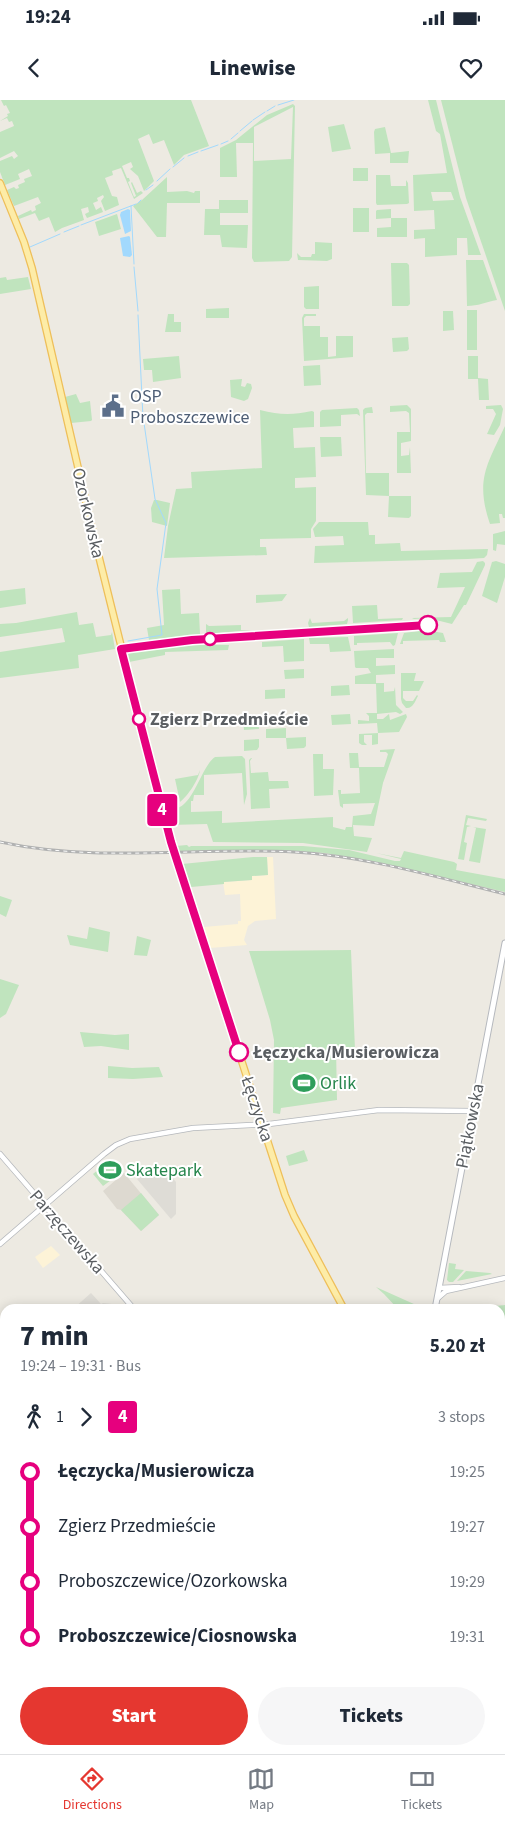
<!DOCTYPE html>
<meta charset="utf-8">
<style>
body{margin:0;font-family:"Source Sans 3",sans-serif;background:#f6f6f7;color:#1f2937;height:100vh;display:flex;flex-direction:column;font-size:19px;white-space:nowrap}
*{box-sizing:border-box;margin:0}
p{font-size:16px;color:#747a83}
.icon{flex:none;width:28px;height:28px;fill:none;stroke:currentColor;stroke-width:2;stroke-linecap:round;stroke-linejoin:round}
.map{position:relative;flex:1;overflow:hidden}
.drawer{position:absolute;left:0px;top:1204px;width:505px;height:451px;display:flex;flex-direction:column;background:#fff;border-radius:15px 15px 0 0;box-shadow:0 2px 12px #0003}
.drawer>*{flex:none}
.badge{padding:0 10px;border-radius:4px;font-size:18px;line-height:32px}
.map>.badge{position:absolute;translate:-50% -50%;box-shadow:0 0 0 2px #fff}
.legs{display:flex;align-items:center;gap:8px;height:55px;padding:0 20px;font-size:16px}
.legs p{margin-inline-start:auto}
.summary{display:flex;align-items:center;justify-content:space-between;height:85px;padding:0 20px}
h1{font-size:28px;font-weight:800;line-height:38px}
.action{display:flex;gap:10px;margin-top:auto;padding:10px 20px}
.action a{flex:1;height:58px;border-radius:30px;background:#e53730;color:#fff;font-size:20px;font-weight:800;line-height:58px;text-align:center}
.action a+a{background:#f6f6f7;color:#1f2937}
ul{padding:0 20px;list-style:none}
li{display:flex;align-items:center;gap:18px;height:55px;font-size:19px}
li i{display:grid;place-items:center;width:8px;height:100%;margin:0 6px;background:currentColor}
li i::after{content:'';width:12px;height:12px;margin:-6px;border:4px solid;border-radius:50%;background:#fff}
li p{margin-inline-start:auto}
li:first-child i{background:linear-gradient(#0000 50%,currentColor 0)}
li:last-child i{background:linear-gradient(currentColor 50%,#0000 0)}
.status{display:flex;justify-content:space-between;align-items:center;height:35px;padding:0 25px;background:#fff;direction:ltr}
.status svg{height:14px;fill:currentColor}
header{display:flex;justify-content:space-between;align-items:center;height:65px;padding:0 20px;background:#fff;font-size:22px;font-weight:800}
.tab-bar{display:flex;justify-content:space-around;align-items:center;height:70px;border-top:1px solid #e0e1e3;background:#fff;font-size:14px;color:#747a83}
.tab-bar a{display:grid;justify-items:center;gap:2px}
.tab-bar .active{color:#e53730}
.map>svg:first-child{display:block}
</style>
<div class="status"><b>19:24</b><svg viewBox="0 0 49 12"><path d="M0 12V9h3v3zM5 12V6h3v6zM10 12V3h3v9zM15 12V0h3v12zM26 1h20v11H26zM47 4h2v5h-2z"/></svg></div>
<header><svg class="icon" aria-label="back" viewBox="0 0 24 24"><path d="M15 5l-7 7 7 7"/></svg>Linewise<svg class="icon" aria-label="heart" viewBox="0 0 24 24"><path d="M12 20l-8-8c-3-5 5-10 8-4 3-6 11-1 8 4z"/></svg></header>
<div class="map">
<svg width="505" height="1654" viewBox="0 0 505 1654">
<rect width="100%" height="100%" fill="#edeae2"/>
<g fill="#fdf3d7">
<polygon points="267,757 273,757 276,819 255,821 248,826 244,840 247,845 210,848 204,827 238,824 238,821 241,821 240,794 225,795 223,782 252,780 252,776 268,775"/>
<polygon points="51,1146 60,1155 43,1168 35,1157"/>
<polygon points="500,1574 505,1577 505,1632 500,1634"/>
</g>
<g fill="#dedcd6">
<polygon points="169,1074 176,1082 176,1114 171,1119 137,1079 141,1077"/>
<polygon points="91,1193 101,1204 103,1203 121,1205 120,1209 73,1209"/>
</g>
<polygon fill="#ddd9d0" points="124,1073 159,1115 141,1131 121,1110 117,1109 103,1091"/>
<g fill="#c0e4be" fill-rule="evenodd">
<polygon points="1,0 191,0 209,46 184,55 174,65 164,40 153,44 149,34 138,39 154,81 144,91 138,76 130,69 133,67 131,62 122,66 127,78 129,78 130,81 128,82 134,97 136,96 131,83 132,82 137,93 141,91 143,93 134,99 121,68 112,71 113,75 105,78 112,96 117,97 119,105 105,111 101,101 104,97 103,95 97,98 98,101 93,103 96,110 101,107 103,112 87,118 85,114 89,112 88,107 81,109 84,120 62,128 55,132 49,117 39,121 35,113 19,119 18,116 31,110 32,112 36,110 35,106 41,103 38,97 14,106 7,90 14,87 16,89 19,88 18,85 25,82 24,79 32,76 29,69 18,74 20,79 5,85 0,72 0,61 12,56 14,59 18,56 14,51 0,58 0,32 14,26 12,21 9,22 7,18 0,21 8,16 7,14 10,13 6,5 4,6"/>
<path d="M428 0H436L460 97 481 155H468L467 138H457V155L425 157V138L414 139V130L435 129 434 110 414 111 413 75 447 73 440 34 436 31ZM451 92 454 100 433 101 431 92Z"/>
<polygon points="441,0 505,0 505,211 466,98"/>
<path d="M293 4 295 6 292 157 289 161 254 162 252 158 253 43H236L237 77H220V48L236 40 267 15ZM293 7 291 59 254 61V27Z"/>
<polygon points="344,24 351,49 332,52 328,27"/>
<polygon points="385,27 391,53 409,51 408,63 390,63 390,53 375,54 374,32 375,29"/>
<rect x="353" y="68" width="15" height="13"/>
<polygon points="376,75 390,75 391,86 406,86 406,80 408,83 409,103 407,104 377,105 376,103"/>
<polygon points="167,77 167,92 187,91 194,93 195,91 200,91 200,103 167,103 166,137 157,137 133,106 142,100"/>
<polygon points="219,100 248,100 248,113 220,113 220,125 248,125 247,148 222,147 220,135 204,135 205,109 219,109"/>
<rect x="353" y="108" width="16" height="24"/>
<polygon points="391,109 391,118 407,118 407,137 377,137 377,128 391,127 391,118 376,119 376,111 377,110"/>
<polygon points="117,114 121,129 99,136 95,122"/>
<polygon points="315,142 332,143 332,159 327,161 298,160 297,153 301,157 311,157 312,154 315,154"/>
<path d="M466 160H483L497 200C486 202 478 206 467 206Z"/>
<polygon points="391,163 407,163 409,165 410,204 408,206 392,206"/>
<polygon points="6,177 7,180 28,177 31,189 0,194 0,178"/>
<polygon points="319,186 319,209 306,209 304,207 304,187"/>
<polygon points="229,208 229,218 206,218 206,209"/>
<rect x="467" y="210" width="10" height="40"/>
<polygon points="443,211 453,211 454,230 443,231"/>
<polygon points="168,214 174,214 174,222 181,222 181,232 165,232"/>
<polygon points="304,214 316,214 316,216 306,216 304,218 304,226 320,226 320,237 328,237 328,257 336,256 336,236 353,236 353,257 304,261 302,218"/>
<polygon points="408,237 409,249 407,251 393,252 392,238"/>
<polygon points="179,256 181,278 153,282 152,270 144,270 143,259"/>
<polygon points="468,256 478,256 478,278 488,279 489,300 479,300 478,279 468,279"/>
<polygon points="320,265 321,285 304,286 303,266"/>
<polygon points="242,279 241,286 245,287 247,283 251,284 252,288 248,299 244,301 231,297 230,280"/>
<polygon points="76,294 80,303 90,301 92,320 91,321 71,323 65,297"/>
<polygon points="407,305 411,309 411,341 401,343 401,356 409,355 410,347 411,373 397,373 397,332 410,332 409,313 406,311 390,312 390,306"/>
<polygon points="501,305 503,309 500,325 494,335 487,334 496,314 493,309 486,309 486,306"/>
<polygon points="372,307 373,313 367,313 365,315 366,373 389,373 389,396 411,396 411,416 409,418 388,417 389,396 366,395 363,310 365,308"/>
<polygon points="357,308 359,310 360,316 357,314 341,315 341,326 320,327 320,312 322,310"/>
<path d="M260 310C280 315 292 315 312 311L314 312V327L293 328 294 348 315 347 316 377 295 378V388L316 387V421L311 429V438L260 439V447H266L267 455 164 458 168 426 176 389 192 388 191 372 262 368Z"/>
<path d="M505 326V418H503L502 414H499L500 423 490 424C475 380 487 365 505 326Z"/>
<polygon points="320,337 341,337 342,356 321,357"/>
<polygon points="154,400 157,400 170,403 167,426 152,422 151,408"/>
<polygon points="319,422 368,422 369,435 375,435 375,444 400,443 401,451 488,449 487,455 484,458 468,459 314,463 315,446 344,445 343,436 315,437 313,429"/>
<polygon points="505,431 505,445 497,444 496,451 493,450 493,434"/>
<polygon points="483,461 485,463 485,465 466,505 464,505 452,524 428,518 414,519 412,518 451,517 465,487 437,488 440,473 472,472 477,462"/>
<polygon points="496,461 505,464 505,477 497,503 482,496 492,462"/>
<polygon points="25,488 26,504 0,508 0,491"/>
<polygon points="180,489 181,514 199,513 200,534 149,540 147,528 164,525 162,490"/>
<polygon points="287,494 282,501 256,503 256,495"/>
<polygon points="377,505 378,519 403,518 402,520 353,523 352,506"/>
<polygon points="77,512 79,525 93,523 96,537 111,535 112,532 115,549 78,555 79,568 0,578 0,552 65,542 62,528 0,537 0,524 16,523"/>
<polygon points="310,518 312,523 344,521 348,518 348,520 347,524 309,527 308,523"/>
<polygon points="206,524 209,526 241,525 241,530 251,530 206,534"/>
<polygon points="426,530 443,533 446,542 440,542 439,540 403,541 403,544 400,544 404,533"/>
<polygon points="398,533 395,545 393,546 390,542 357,543 357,545 354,545 354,536"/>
<polygon points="348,537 351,551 330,552 329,544 310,544 309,538"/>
<polygon points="304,539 304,561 284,562 283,546 262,547 262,542"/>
<polygon points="195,545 229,545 228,550 165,552 165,555 129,562 128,554 135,551"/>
<polygon points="394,549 394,558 376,558 376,566 395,565 395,574 376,575 376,583 384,583 384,592 394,591 395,587 396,605 403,612 400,614 396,612 377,614 377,619 383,619 389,614 390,620 406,614 407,617 399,632 378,633 378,644 372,645 372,635 364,635 364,642 367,645 362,645 359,643 359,634 378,633 377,623 358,624 358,620 369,621 369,616 366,613 377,613 376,584 355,584 355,576 371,573 368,568 356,568 355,567 354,551"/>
<polygon points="304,569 304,578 285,579 284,570"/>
<path d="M401 573H416L414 581H424L419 591H403V598L406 601H413L417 595 418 596C415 601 413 609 406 608L402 603 401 599Z"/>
<polygon points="349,585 350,595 331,596 331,586"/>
<polygon points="285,589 285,598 265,599 265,590"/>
<polygon points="350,614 351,624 332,625 331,615"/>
<polygon points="243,619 258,619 259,629 244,630"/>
<polygon points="286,628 286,638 306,637 306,646 304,648 287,649 286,638 266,638 266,629"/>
<polygon points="259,639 259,647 257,650 244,651 244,640"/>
<path d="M395 649 383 683 374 726 353 725 354 736 372 738 367 752 303 743 213 742 207 724 170 725 166 712C171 709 179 709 184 704 196 694 204 664 215 657L242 656 245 659 247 694 244 705 242 673 204 675V695H194L193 701H191V712L222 711V723L333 717V727L345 730 346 727H352L353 716 371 714 375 703 343 704V708L340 706 338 690H341V694L360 693 359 668H350L349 653H358L359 667H384L388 654 386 652H380V650Z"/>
<polygon points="323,654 323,669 334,669 333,695 314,696 313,654"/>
<polygon points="251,658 252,658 250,661 251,673 268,672 269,681 288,681 289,688 269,689 270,708 251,709 249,660"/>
<path d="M200 670C199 679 188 696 180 702L175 679 198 675Z"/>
<polygon points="466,715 487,719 486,721 468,718 466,725 471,726 467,727 464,742 467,743 464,760 458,759"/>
<polygon points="473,727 486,729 480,763 469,761 476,728"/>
<polygon points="187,745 189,747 191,746 303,746 349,750 395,761 400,761 401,759 376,753 401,758 404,751 454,762 457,764 456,770 505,779 505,792 398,767 325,753 275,750 177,751 176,746"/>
<polygon points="253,757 267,757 268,775 252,776 252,780 224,782 224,784 191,787 182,764"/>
<polygon points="0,796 12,800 6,817 0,814"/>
<polygon points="89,827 110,832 108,852 70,845 67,835 87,839"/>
<polygon points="137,836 151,840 147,856 134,855"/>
<polygon points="351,850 355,950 336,947 337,1000 281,1008 280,1014 273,1013 274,940 270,920 249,851"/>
<polygon points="0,879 19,885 6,914 0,918"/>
<polygon points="80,932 115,935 129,934 129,950 101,946 84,947"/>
<polygon points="108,966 132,968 159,967 163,977 133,979 108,978"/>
<polygon points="304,1050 308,1061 289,1066 286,1056"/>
<polygon points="111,1059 122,1072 103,1086 93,1074"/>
<polygon points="141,1093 159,1115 141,1131 121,1110"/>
<polygon points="449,1163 456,1164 455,1169 464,1170 453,1182 449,1182 447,1180"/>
<polygon points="466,1171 490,1173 492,1174 457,1181"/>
<polygon points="376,1187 425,1209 398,1209 384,1194"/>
<polygon points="505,1205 505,1374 500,1379 500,1209 467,1209"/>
<polygon points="1,1614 5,1615 5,1650 59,1650 59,1654 0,1654"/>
<polygon points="505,1636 505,1654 438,1654 439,1650 500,1650 500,1637"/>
<polygon points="63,1650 151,1650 151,1651 137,1654 63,1654"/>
</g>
<g fill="#a2d9fd">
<polygon points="128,109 130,110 131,131 125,134 120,115 121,112"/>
<polygon points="129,136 130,137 132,155 130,157 123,156 120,138"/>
<polygon points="505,1259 505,1337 500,1332 500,1263"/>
</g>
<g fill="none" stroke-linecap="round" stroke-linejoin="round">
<g stroke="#a2d9fd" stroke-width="1">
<polyline points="278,5 294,0"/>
<polyline points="267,11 275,6"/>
<polyline points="253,20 265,12"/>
<polyline points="240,31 252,21"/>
<polyline points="231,39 238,33"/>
<polyline points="221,44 228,41"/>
<polyline points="201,51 218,45"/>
<polyline points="188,56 198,52"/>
<polyline points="173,67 184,58"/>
<polyline points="157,81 170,69"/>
<polyline points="146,90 153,85"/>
<polyline points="138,103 141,100"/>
<polyline points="131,106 134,164"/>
<polyline points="81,125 136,104"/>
<polyline points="64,132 79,126"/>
<polyline points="30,147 60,134"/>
<polyline points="134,167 138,211"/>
<polyline points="138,215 143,318"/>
<polyline points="128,541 162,535 157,489 166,423 155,399 144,323"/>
</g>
<polyline stroke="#a2d9fd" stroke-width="5.5" points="159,1654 179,1650"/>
<defs>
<g id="tertiary">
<polyline points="0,1054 134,1209"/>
<polyline points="0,1144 104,1054 116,1045 130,1039 193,1028 269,1024 379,1010 473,1011"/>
<polyline points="439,1188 459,1187"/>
<polyline points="438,1198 446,1191 505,1178"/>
<polyline points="500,1433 502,1430 505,1429"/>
<polyline points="500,1467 505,1469"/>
<polyline points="432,1654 433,1650"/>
</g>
<g id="secondary">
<polyline points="435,1209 505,843"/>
<polyline points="0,1464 5,1462"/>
<polyline points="500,1569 505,1572"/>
<polyline points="230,1654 230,1650"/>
</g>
<g id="primary">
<polyline points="0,83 24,142 32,168 95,441 162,711 176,758 285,1095 294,1116 344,1209"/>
<polyline points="416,1650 418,1654"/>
</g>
</defs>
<use href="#tertiary" stroke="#b5b8bc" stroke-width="6"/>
<use href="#secondary" stroke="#b6b9be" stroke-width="7"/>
<use href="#primary" stroke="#eebf5a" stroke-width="8"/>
<use href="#tertiary" stroke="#fff" stroke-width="4.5"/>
<use href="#secondary" stroke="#fff" stroke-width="5"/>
<use href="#primary" stroke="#fdeca7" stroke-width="5.5"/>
<defs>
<path id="rail" d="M0 742C97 763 196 747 294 752 366 756 436 777 505 794"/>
</defs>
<use href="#rail" stroke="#b1b2b2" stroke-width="3"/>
<use href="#rail" stroke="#fff" stroke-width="1" stroke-dasharray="4" stroke-linecap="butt"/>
</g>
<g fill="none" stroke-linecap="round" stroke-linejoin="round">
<defs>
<polyline id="line-1" points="239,952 171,742 121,549 192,540 428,525"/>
</defs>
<use href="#line-1" stroke="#fff" stroke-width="11"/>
<use href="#line-1" stroke="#e6007e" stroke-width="8"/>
</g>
<defs>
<symbol id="civic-bare" viewBox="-9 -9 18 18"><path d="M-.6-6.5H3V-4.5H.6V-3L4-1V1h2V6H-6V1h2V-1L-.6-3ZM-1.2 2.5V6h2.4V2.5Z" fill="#5c6f8a" stroke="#fff" stroke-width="2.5" paint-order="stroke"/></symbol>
<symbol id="stadium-bare" viewBox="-9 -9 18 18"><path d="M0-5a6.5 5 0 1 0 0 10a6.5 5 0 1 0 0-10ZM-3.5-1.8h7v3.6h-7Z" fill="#2e9e5b" stroke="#fff" stroke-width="2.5" paint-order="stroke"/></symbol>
</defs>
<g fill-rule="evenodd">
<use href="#civic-bare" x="97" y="290" width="32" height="32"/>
<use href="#stadium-bare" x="288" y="967" width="32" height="32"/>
<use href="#stadium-bare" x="94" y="1054" width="32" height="32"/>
</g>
<g fill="#fff" stroke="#e6007e" stroke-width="2.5">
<circle cx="428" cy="525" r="9"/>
<circle cx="210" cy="539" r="6"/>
<circle cx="139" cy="619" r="6"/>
<circle cx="239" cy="952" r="9"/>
</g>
<g text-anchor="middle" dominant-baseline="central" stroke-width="4" stroke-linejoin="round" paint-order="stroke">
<g font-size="18" fill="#4e5e75" stroke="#fff" text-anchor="start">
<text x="130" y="296">OSP<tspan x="130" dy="21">Proboszczewice</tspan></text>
</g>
<g font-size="18" fill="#5a5e62" stroke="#fff">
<text transform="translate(88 413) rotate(77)">Ozorkowska</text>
<text transform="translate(257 1009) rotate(72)">Łęczycka</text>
<text transform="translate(470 1026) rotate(-79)">Piątkowska</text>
<text transform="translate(67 1132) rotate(49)">Parzęczewska</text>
</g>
<g font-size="18" font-weight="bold" fill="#5a5e62" stroke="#fff" text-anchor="start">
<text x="150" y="619">Zgierz Przedmieście</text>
<text x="253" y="952">Łęczycka/Musierowicza</text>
</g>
<g font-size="18" fill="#27864d" stroke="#fff" text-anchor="start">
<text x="320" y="983">Orlik</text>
<text x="126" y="1070">Skatepark</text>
</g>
</g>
</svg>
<b class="badge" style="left:162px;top:710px;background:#e6007e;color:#fff">4</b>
<section class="drawer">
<div class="summary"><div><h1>7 min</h1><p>19:24 – 19:31 · Bus</p></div><b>5.20 zł</b></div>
<div class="legs"><svg class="icon" aria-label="walk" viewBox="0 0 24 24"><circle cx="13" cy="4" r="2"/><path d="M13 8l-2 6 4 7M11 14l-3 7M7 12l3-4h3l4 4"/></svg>1<svg class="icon" aria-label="forward" viewBox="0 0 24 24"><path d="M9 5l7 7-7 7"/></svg><b class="badge" style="background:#e6007e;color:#fff">4</b><p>3 stops</p></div>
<ul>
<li><i style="color:#e6007e"></i><b>Łęczycka/Musierowicza</b><p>19:25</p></li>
<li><i style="color:#e6007e"></i><span>Zgierz Przedmieście</span><p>19:27</p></li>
<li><i style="color:#e6007e"></i><span>Proboszczewice/Ozorkowska</span><p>19:29</p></li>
<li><i style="color:#e6007e"></i><b>Proboszczewice/Ciosnowska</b><p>19:31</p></li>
</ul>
<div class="action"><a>Start</a><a>Tickets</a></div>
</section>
</div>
<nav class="tab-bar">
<a class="active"><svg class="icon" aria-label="directions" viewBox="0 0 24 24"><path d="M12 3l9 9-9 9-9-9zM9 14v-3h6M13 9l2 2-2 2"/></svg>Directions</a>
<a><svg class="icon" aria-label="map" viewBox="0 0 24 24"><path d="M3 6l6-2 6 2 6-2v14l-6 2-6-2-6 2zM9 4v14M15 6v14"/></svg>Map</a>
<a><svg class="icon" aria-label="tickets" viewBox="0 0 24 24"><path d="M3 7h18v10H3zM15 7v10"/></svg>Tickets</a>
</nav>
